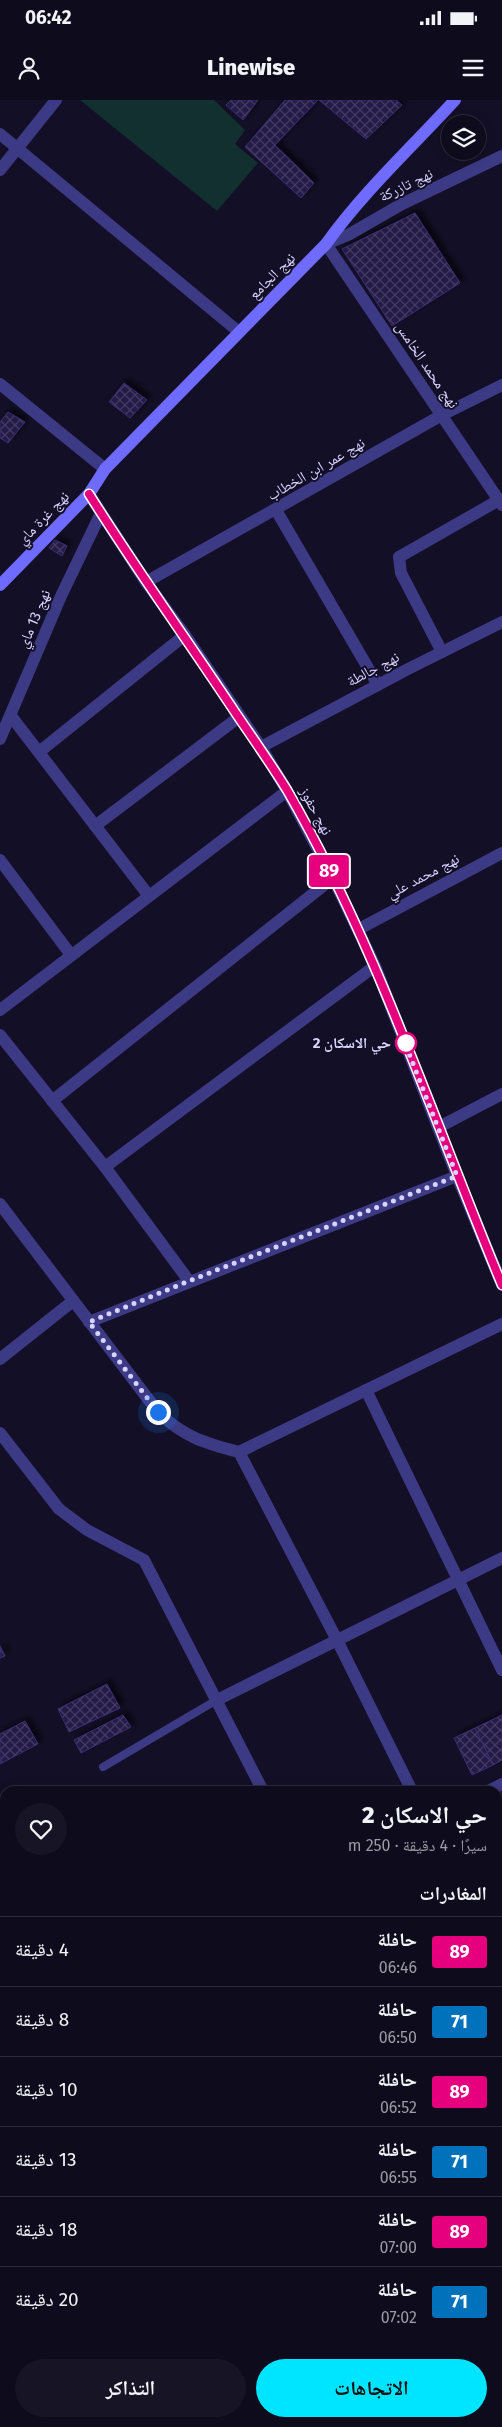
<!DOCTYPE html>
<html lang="ar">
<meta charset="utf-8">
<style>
body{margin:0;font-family:"Fira Sans","Noto Naskh Arabic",sans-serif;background:#171425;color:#f1f3f6;direction:rtl;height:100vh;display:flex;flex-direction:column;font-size:19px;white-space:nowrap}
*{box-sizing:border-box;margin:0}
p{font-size:16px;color:#9b9ba3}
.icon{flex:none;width:28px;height:28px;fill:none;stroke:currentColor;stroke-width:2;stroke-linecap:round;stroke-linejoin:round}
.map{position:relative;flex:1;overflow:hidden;direction:ltr}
.panel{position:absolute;left:0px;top:1686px;width:502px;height:641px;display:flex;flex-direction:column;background:#0e0b1c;border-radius:15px 15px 0 0;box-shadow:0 2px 12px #0003,0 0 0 1px #2e2b3b;direction:rtl}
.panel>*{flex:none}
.badge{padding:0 10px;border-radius:4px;font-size:18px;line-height:32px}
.fabs{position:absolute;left:441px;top:15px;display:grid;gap:10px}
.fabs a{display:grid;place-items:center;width:45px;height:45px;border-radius:50%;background:#0e0b1c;box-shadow:0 2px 12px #0003,0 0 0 1px #2e2b3b;font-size:25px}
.you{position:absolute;width:25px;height:25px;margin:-12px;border:4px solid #fff;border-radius:50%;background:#1a73e8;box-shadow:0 0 0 8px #1a73e833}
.map>.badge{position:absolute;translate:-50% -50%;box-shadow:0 0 0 2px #fff}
h2{padding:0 15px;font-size:19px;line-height:45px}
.round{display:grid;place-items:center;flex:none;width:52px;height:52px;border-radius:26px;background:#171425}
.summary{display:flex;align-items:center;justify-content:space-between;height:85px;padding:0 15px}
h1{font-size:24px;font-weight:800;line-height:38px}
.cta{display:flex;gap:10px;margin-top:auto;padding:10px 15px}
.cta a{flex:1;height:58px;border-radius:30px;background:#00e5ff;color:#111;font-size:20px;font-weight:800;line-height:58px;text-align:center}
.cta a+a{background:#171425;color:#f1f3f6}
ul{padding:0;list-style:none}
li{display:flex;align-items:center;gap:15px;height:70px;padding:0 15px;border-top:1px solid #2e2b3b}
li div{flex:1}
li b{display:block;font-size:19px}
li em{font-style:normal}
li .badge{min-width:55px;font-weight:700;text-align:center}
.status{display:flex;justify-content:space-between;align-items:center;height:35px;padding:0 25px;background:#0e0b1c;direction:ltr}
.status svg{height:14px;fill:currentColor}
header{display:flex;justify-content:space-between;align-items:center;height:65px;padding:0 15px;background:#0e0b1c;font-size:22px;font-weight:800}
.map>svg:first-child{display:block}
</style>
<div class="status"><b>06:42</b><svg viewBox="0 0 49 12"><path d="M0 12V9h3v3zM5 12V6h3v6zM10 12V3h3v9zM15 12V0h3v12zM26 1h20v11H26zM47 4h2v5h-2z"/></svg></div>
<header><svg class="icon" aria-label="menu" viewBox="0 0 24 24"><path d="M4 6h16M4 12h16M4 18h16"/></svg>Linewise<svg class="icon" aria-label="person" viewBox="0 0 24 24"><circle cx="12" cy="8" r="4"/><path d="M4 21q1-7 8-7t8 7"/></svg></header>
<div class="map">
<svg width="502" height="2327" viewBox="0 0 502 2327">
<defs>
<pattern id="building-cross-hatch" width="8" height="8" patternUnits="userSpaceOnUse" patternTransform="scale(1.25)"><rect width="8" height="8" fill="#241b47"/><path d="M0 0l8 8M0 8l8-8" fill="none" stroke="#433b63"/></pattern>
<filter id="shadow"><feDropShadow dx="4.5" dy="-4.5" stdDeviation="2.5" flood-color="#0009"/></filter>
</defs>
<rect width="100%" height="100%" fill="#130f26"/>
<polygon fill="#12302f" points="80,0 214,0 245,30 235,44 258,63 217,111"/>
<g fill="url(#building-cross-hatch)" stroke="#3b2d73" filter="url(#shadow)">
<polygon points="231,0 258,0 243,20 226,5"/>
<polygon points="285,0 318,0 275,45 314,83 301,98 245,47"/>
<polygon points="319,0 396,0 402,5 366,39"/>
<polygon points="415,113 460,183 392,226 342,149"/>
<polygon points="124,283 147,300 130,318 109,302"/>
<polygon points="8,312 25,322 8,343 0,338 0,322"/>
<polygon points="55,440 67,446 62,456 49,448"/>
<polygon points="0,1546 5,1556 0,1558"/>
<polygon points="107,1584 120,1608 69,1632 58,1609"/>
<polygon points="123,1615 131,1627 81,1653 74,1640"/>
<polygon points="502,1615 502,1660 493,1665 475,1628"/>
<polygon points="25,1621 38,1644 0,1664 0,1634"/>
<polygon points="475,1628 493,1665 472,1675 454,1638"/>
<polygon points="5,1745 5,1771 0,1774 0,1748"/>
<polygon points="0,1859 5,1869 5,1904 0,1907"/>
</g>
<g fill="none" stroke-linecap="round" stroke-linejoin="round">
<g stroke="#3d3a85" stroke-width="8">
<polyline points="103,1667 215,1601"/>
<polyline points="0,2122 5,2120"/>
<polyline points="0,2163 5,2169"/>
<polyline points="0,2301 5,2308"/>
<polyline points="17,2322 21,2327"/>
<polyline points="128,2322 131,2327"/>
</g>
<g stroke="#3d3a85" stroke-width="12">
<polyline points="0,34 239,232"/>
<polyline points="502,56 402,104 348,135 326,144 502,405"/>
<polyline points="0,70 56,0"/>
<polyline points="0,284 105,369"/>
<polyline points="89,394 146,482 185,535 261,647 287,691 333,778 375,866 457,1076 502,1185"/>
<polyline points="276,410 378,585"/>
<polyline points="146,482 442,315 502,285"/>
<polyline points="442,552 401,473 399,457 499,400"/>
<polyline points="11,616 149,796"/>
<polyline points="0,639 61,496 101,413"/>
<polyline points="261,647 408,569 502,522"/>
<polyline points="39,652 185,535"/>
<polyline points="95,726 239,617"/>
<polyline points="0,760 71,855"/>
<polyline points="359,829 502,753"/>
<polyline points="0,910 287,691"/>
<polyline points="0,935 105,1067 189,1181"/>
<polyline points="52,1001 333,778"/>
<polyline points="439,1027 502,994"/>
<polyline points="105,1067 375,866"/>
<path d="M0 1104 158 1312C184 1337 204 1343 239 1352L337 1540 412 1691"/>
<polyline points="89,1222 457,1076"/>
<polyline points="0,1259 73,1201"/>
<polyline points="366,1290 502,1570"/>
<polyline points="0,1333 59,1409 87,1430 144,1460 263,1691"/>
<polyline points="239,1352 502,1224"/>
<polyline points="215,1601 502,1458"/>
<polyline points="488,1691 502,1684"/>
<polyline points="498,1847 502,1851"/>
<polyline points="0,1951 5,1948"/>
<polyline points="498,2028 502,2026"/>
<polyline points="498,2234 502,2239"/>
</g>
<path stroke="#6f6bff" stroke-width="12" d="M0 485 89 394 105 369 326 144C364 91 411 48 455 0"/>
</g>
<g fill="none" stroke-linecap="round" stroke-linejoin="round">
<defs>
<path id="line" d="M89 394C136 469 188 541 237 615 254 640 271 664 287 690 377 846 433 1019 502 1185"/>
</defs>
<use href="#line" stroke="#fff" stroke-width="11"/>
<use href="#line" stroke="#e6007e" stroke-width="8"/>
<polyline stroke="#d9d4ff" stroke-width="5" stroke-dasharray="0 9" points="158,1312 89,1222 189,1181 457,1076 403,938 406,943"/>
</g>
<circle fill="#fff" stroke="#e6007e" stroke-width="2.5" cx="406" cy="943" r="10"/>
<g text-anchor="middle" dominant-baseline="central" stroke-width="4" stroke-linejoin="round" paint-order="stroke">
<g font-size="15" fill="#d9d4ff" stroke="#130f26">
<text transform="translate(406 85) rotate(-26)">نهج تازركة</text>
<text transform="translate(272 176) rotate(-45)">نهج الجامع</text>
<text transform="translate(427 265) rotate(56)">نهج محمد الخامس</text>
<text transform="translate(316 369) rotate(-30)">نهج عمر ابن الخطاب</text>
<text transform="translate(43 418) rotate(-46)">نهج غرة ماي</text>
<text transform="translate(34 519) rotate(-67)">نهج 13 ماي</text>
<text transform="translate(373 569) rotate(-28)">نهج جالطة</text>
<text transform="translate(316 711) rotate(62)">نهج حفوز</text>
<text transform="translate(423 776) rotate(-28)">نهج محمد علي</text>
</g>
<g font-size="15" font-weight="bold" fill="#d9d4ff" stroke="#130f26" text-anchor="end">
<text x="391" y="943">حي الاسكان 2</text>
</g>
</g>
</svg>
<div class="fabs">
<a><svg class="icon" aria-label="layers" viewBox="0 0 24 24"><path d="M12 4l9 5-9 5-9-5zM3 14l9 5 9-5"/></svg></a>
</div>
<div class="you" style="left:158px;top:1312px"></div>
<b class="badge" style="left:329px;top:771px;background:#e6007e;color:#fff">89</b>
<section class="panel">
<div class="summary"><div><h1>حي الاسكان 2</h1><p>سيرًا · 4 دقيقة · 250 m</p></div><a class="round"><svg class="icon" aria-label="heart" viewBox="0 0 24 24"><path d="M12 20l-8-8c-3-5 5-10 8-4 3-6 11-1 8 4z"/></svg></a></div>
<h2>المغادرات</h2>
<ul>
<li><span class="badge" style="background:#e6007e;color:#fff">89</span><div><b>حافلة</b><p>06:46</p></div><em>4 دقيقة</em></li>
<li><span class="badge" style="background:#0072bc;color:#fff">71</span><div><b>حافلة</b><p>06:50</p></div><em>8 دقيقة</em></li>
<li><span class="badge" style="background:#e6007e;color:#fff">89</span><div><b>حافلة</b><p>06:52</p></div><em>10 دقيقة</em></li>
<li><span class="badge" style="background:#0072bc;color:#fff">71</span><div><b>حافلة</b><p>06:55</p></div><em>13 دقيقة</em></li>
<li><span class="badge" style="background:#e6007e;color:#fff">89</span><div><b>حافلة</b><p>07:00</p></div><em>18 دقيقة</em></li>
<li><span class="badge" style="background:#0072bc;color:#fff">71</span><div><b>حافلة</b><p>07:02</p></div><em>20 دقيقة</em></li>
</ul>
<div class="cta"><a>الاتجاهات</a><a>التذاكر</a></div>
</section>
</div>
